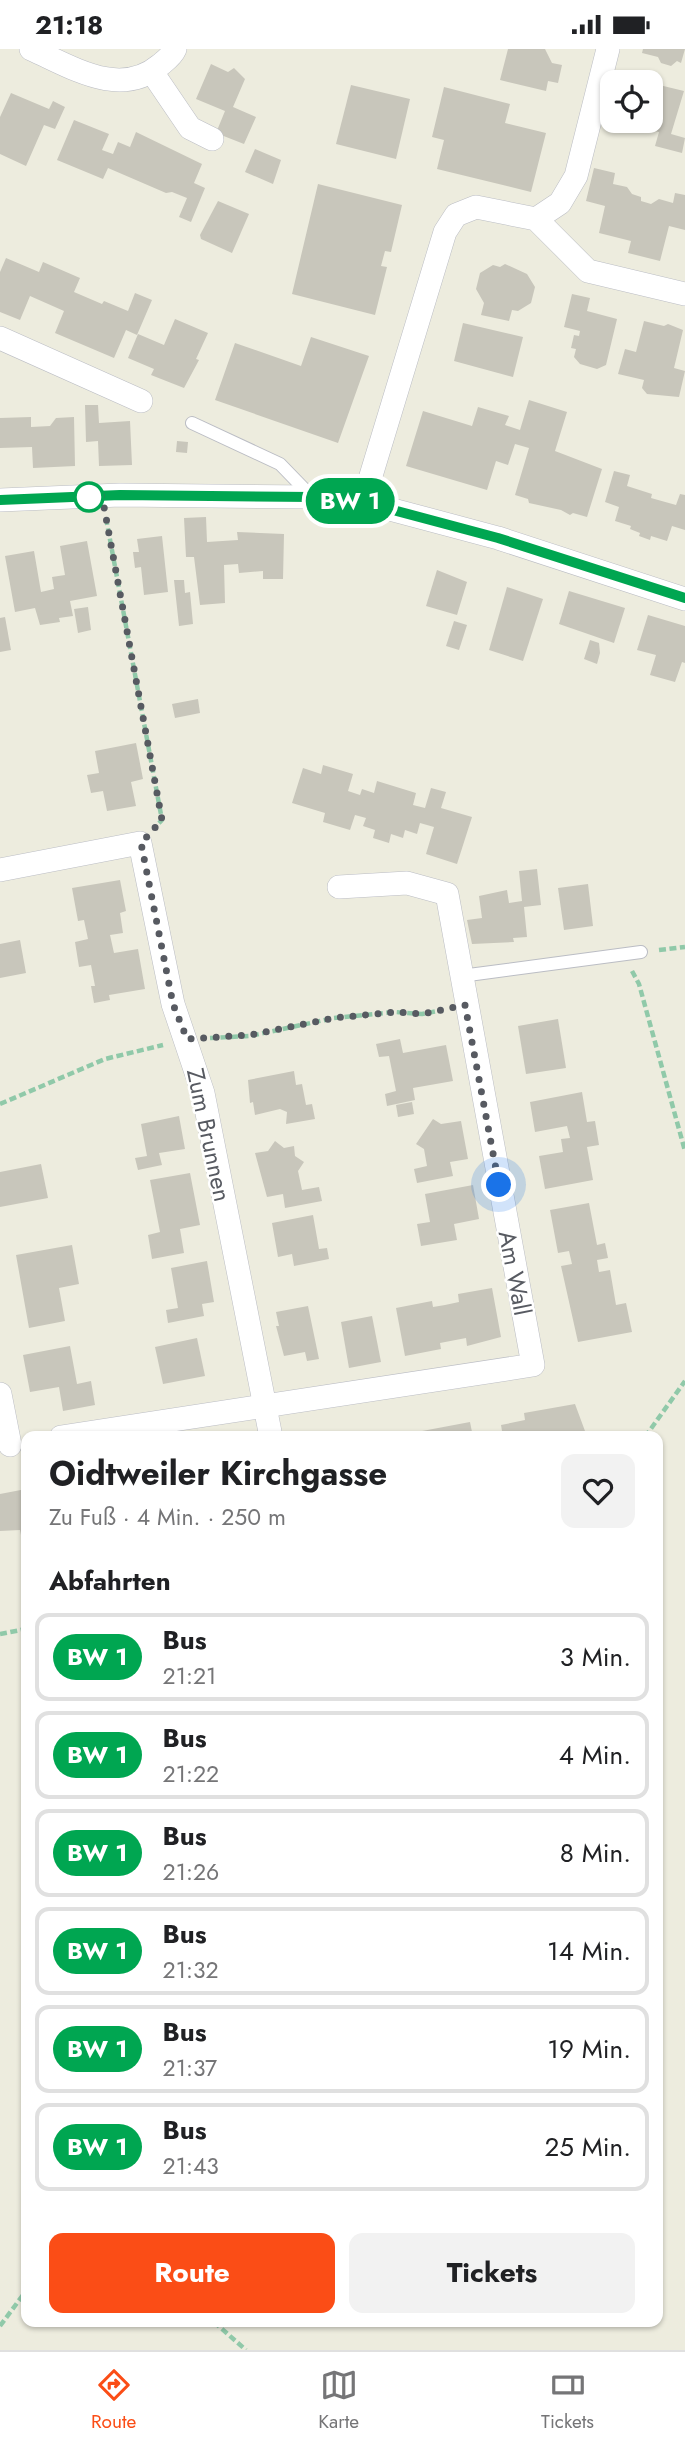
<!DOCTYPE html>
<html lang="de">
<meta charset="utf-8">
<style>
body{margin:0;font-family:Jost,sans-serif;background:#f2f2f2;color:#202124;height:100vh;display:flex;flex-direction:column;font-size:26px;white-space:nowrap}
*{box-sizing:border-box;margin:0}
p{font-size:23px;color:#757577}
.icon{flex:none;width:38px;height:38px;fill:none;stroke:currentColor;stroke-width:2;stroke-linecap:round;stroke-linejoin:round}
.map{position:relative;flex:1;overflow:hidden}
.panel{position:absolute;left:21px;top:1382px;width:642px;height:896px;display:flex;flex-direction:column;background:#fff;border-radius:14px;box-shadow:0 2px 5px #0004}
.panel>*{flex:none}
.badge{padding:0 14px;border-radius:23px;font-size:24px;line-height:46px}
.controls{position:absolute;left:600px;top:21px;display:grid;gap:14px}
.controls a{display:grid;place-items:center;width:63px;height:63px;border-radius:14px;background:#fff;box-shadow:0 2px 5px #0004;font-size:35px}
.you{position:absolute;width:35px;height:35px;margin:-18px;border:5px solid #fff;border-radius:50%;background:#1a73e8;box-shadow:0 0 0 10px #1a73e833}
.map>.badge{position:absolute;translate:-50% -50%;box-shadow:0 0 0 4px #fff}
h2{padding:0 28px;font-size:26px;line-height:63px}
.round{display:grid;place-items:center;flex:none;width:74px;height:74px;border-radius:14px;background:#f2f2f2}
.head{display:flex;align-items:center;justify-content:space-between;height:119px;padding:0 28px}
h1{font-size:33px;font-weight:700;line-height:52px}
.action{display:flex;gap:14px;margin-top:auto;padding:14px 28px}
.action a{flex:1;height:80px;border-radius:14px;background:#fb4d16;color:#fff;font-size:28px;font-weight:700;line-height:80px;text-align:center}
.action a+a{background:#f2f2f2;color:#202124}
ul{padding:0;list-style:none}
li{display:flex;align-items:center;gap:21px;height:88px;margin:0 14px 10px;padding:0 14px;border:4px solid #e0e0e0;border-radius:14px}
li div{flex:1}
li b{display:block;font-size:26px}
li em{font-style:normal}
li .badge{min-width:77px;font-weight:700;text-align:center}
.status{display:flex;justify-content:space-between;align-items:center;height:49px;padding:0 35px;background:#fff;direction:ltr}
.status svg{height:19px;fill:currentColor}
.tab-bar{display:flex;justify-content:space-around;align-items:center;height:98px;border-top:2px solid #e0e0e0;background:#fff;font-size:19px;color:#757577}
.tab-bar a{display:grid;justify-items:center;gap:4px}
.tab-bar .on{color:#fb4d16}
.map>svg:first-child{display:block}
</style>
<div class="status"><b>21:18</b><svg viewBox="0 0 49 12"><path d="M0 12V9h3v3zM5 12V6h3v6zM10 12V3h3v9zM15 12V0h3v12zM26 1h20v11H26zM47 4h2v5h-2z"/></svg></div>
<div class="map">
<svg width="685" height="2301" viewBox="0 0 685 2301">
<rect width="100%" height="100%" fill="#edecde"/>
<g fill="#c8c6bb">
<polygon points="508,0 545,0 552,14 562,16 558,34 548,32 546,42 500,31"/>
<polygon points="643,0 685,0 681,14 677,12 671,17 661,14 658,8 642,4"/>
<polygon points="211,15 228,23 234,19 245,30 233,58 256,68 244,95 216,84 225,62 196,50"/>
<polygon points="651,34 684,42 671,85 685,89 682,104 655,97 659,83 634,77 635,72 651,72"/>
<polygon points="351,36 410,50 396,110 336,95"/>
<polygon points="444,38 510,55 505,74 546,84 531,143 437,120 444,91 432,88"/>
<polygon points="11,44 49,60 53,52 65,58 55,80 44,76 26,117 0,105 0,68"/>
<polygon points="74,71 109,85 102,101 113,105 118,93 130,98 136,83 202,115 194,134 205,139 191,173 179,168 187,149 172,143 166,144 108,119 103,130 57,111"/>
<polygon points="255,100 281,111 273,135 245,123"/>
<polygon points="594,119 615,124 613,135 627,138 632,145 641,148 641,152 651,155 659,150 673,154 675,144 685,146 685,181 669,177 660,212 628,204 631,192 599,184 605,157 586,152"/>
<polygon points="318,135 402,156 391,203 385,202 381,217 387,218 375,266 292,245"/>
<polygon points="218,152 249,165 232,204 201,190 200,186"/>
<polygon points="6,209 39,223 43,213 80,229 74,243 102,255 104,252 128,262 135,244 152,251 137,286 126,281 114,309 55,284 64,262 30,247 20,271 0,263 0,223"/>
<polygon points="505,215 527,225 535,238 531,254 518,262 512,261 509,272 481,266 484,254 476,240 480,224 493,216 500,218"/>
<polygon points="572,245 590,249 587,262 617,270 606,316 597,320 580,315 574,308 576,300 571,299 574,286 579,287 580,282 564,278"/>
<polygon points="175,270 208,284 196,310 199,311 184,339 151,326 154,320 128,309 138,285 164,296"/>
<polygon points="644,272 664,277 668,275 683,281 674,319 685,322 679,348 647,345 642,339 644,331 618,325 625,300 636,303"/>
<polygon points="463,274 523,288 513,328 454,312"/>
<polygon points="311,288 369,307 338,394 215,351 235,294 301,317"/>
<polygon points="529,351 567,363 555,402 602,420 587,468 573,464 570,466 561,461 529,454 528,450 515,446 529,399 515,395 508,416 496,412 487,441 406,417 423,362 472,377 478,358 509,367 505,376 520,381"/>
<polygon points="85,356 98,356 99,374 130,372 132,416 99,417 98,392 86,393"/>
<polygon points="31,368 31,378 50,377 56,369 74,368 75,417 33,419 32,398 0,399 0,369"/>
<polygon points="177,392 188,393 187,404 176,403"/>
<polygon points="614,422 630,426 627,437 652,445 651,449 676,456 680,445 685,446 685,481 672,477 667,492 651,487 650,491 639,487 640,484 630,480 631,477 615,472 619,458 605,453"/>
<polygon points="206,468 207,493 238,491 237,483 284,485 283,530 263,530 263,522 239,524 238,515 224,516 225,554 200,556 194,508 186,508 184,469"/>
<polygon points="162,487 168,543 144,546 141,518 135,519 133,503 139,503 137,490"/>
<polygon points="87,492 97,547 70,552 73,567 59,569 60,573 40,576 35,559 15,563 5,507 34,502 41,543 54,540 52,528 65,526 60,497"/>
<polygon points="437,521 467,533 457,566 426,557"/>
<polygon points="174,531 184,531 185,544 190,543 193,575 179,577"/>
<polygon points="507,538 543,550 523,612 489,601"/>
<polygon points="569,542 625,559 614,594 559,575"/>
<polygon points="88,558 91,581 78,584 74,560"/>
<polygon points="648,566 685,577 685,614 682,613 675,633 650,626 656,606 637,601"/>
<polygon points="5,568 11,601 0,603 0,569"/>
<polygon points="454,572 467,576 459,601 446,597"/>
<polygon points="590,591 599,594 600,604 597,615 584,610"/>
<polygon points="198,650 200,664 175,669 172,655"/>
<polygon points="136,694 143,730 131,733 136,757 107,762 103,742 91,744 87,726 99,724 95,702"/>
<polygon points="323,716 353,725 348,742 360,746 362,740 374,744 377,732 416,744 413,756 425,759 431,739 446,743 441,759 472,768 457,815 426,805 434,778 420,774 417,785 405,781 403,789 391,785 389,794 373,789 375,781 363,777 366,769 355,766 350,781 323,773 325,764 292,754 303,719 321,725"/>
<polygon points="537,820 541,856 524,858 527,888 513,889 514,893 472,895 467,871 482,869 479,847 507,841 509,854 522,852 519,822"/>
<polygon points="120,831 126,862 120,864 123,884 110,886 114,904 138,900 145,940 109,946 110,951 94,954 91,937 95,937 91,916 79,918 75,893 88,890 84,871 78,872 72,839"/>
<polygon points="588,835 593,877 564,881 558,839"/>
<polygon points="20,891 26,924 0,929 0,895"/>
<polygon points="558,970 566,1019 526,1025 518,977"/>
<polygon points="400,990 403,1004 446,996 453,1032 413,1039 415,1051 387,1057 385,1045 396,1042 389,1007 379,1008 376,995"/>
<polygon points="294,1022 296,1036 302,1035 306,1056 312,1055 315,1070 286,1075 287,1063 280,1060 255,1066 253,1053 250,1054 248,1031"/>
<polygon points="582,1043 587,1073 595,1072 599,1096 587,1098 593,1131 545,1140 539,1107 563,1103 561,1090 570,1089 567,1077 535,1083 530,1053"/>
<polygon points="412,1053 414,1065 398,1068 396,1056"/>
<polygon points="179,1067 185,1100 159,1104 162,1116 138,1121 135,1109 147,1107 141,1075"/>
<polygon points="433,1070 441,1075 461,1072 468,1110 450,1113 453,1127 417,1134 414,1120 427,1117 424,1100 416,1095"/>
<polygon points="275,1092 284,1099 294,1097 295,1107 304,1113 298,1122 302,1141 319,1138 322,1152 285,1159 283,1145 267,1148 255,1104 268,1102"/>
<polygon points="41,1115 48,1149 0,1158 0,1123"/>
<polygon points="190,1124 200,1176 180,1180 184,1204 152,1210 148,1186 160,1183 150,1131"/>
<polygon points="473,1136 479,1170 454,1175 457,1191 421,1197 417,1175 430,1173 425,1145"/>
<polygon points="589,1154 597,1196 605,1194 608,1209 597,1211 599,1223 610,1221 616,1256 626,1254 632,1283 578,1293 561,1217 572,1215 569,1202 558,1204 550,1161"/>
<polygon points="313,1166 319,1200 327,1199 329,1210 294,1217 292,1205 278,1208 272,1174"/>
<polygon points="72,1196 79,1235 59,1239 65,1272 29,1279 16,1206"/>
<polygon points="207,1212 214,1253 202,1255 204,1267 168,1274 166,1261 178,1259 171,1219"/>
<polygon points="492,1239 501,1288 467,1297 466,1289 440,1294 441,1300 405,1307 396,1259 432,1252 433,1258 445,1256 459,1253 458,1245"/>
<polygon points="308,1257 319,1310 307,1312 305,1303 284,1307 276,1277 279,1277 276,1263"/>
<polygon points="372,1267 381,1313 349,1319 341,1273"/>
<polygon points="197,1289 205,1327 163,1335 155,1298"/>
<polygon points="70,1297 77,1335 91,1332 95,1356 63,1362 59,1338 30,1343 23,1306"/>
<polygon points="575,1355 585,1382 580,1383 581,1388 503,1388 501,1376 525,1371 524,1364"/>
<polygon points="470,1373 473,1388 401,1388 401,1386"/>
<polygon points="26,1440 26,1490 22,1491 20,1481 0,1482 0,1445"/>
</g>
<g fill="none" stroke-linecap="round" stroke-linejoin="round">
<defs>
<g id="lane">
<polyline points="192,374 280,415 312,448"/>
<polyline points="461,927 641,903"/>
</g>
<g id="street">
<path d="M31 0C72 18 120 50 160 16 166 11 172 7 175 0"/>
<polyline points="152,23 190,79 212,90"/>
<polyline points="536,170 560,154 576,127 608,0"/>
<polyline points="0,289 141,352"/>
<polyline points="0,451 120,446 312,448 363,453 498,489 685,550"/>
<polyline points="363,453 445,183 456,166 476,158 536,170 588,222 685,245"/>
<polyline points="0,821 140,794 173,955 203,1044 271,1388"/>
<polyline points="0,1345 10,1396"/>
<polyline points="61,1388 533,1316 447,845 407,834 339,838"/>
</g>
</defs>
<use href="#lane" stroke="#bbbdc4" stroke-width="14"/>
<use href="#street" stroke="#bbbdc4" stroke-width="24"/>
<g stroke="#90c9a9" stroke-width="4.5" stroke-dasharray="7 3.5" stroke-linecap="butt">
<polyline points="106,469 162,771 155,778"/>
<polyline points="659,901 685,898"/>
<polyline points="632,922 639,935 685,1102"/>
<polyline points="210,989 250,987 334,969 395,963 422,965 443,961"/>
<polyline points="0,1055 105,1010 163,996"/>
<polyline points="645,1388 685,1332"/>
<polyline points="0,1585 26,1580"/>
<polyline points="214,2273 246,2301"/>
<polyline points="0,2277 26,2242"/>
</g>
<use href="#lane" stroke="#fff" stroke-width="12"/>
<use href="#street" stroke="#fff" stroke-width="23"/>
</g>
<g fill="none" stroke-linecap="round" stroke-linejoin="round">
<defs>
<polyline id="line" points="0,451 120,446 312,448 363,453 498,489 685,549"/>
</defs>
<use href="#line" stroke="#fff" stroke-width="16"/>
<use href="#line" stroke="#00a651" stroke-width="10"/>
<polyline stroke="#575a61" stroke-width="7" stroke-dasharray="0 12.6" points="89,448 102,447 162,771 141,794 173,955 187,990 250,986 334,969 395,963 422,965 465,956 499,1136"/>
</g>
<circle fill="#fff" stroke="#00a651" stroke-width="3.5" cx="89" cy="448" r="14"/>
<g text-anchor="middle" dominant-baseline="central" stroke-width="5" stroke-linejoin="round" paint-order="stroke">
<g font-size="24" fill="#575a61" stroke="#fff">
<text transform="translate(209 1086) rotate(78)">Zum Brunnen</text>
<text transform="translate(515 1224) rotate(79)">Am Wall</text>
</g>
</g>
</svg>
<div class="controls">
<a><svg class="icon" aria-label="locate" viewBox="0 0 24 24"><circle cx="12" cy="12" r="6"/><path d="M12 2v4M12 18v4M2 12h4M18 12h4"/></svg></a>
</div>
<div class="you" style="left:499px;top:1136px"></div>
<b class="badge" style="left:350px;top:452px;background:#00a651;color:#fff">BW 1</b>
<section class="panel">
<div class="head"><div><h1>Oidtweiler Kirchgasse</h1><p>Zu Fuß · 4 Min. · 250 m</p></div><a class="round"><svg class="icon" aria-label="heart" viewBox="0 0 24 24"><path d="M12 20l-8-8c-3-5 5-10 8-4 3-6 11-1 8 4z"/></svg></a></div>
<h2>Abfahrten</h2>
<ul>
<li><span class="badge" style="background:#00a651;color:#fff">BW 1</span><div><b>Bus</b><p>21:21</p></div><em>3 Min.</em></li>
<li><span class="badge" style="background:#00a651;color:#fff">BW 1</span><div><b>Bus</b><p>21:22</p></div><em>4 Min.</em></li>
<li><span class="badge" style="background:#00a651;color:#fff">BW 1</span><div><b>Bus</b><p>21:26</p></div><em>8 Min.</em></li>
<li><span class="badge" style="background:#00a651;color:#fff">BW 1</span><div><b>Bus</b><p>21:32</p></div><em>14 Min.</em></li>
<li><span class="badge" style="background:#00a651;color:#fff">BW 1</span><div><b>Bus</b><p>21:37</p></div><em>19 Min.</em></li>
<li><span class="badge" style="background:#00a651;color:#fff">BW 1</span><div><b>Bus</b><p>21:43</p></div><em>25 Min.</em></li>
</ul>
<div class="action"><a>Route</a><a>Tickets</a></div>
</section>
</div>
<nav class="tab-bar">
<a class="on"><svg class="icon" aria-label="directions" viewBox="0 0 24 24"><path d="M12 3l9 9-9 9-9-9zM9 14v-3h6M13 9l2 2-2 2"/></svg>Route</a>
<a><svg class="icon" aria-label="map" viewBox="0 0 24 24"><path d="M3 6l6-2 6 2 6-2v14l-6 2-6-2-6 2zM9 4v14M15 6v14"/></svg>Karte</a>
<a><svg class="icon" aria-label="tickets" viewBox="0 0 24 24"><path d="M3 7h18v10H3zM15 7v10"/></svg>Tickets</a>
</nav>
